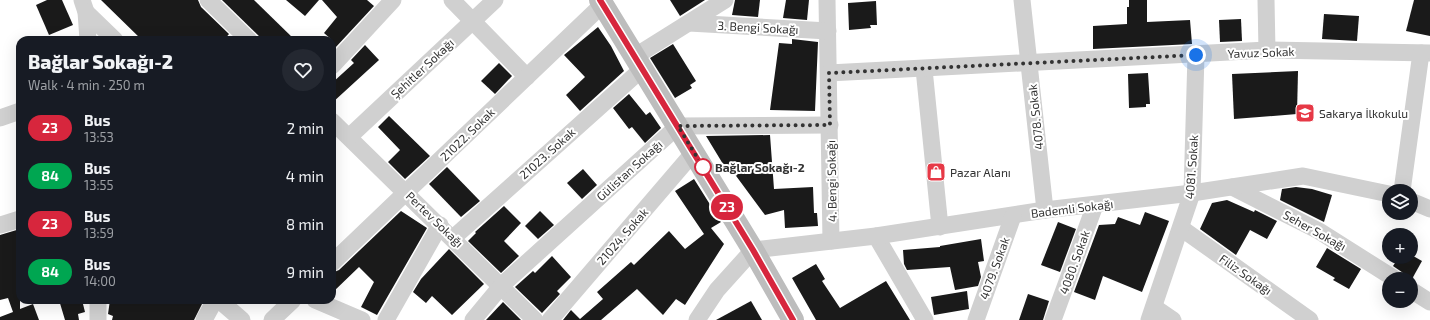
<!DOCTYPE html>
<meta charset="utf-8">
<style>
body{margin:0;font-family:"Exo 2",sans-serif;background:#242831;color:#f1f3f6;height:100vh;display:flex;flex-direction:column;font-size:15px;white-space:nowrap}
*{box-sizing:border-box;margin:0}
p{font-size:13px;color:#9ea1a6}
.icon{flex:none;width:22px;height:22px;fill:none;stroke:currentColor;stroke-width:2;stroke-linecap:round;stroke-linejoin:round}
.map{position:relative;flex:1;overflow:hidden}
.side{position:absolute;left:16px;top:36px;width:320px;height:268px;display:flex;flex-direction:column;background:#171b24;border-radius:12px;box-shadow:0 4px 16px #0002}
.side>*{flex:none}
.badge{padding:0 8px;border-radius:13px;font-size:14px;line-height:26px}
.fabs{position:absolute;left:1382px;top:184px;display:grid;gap:8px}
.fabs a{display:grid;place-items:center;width:36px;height:36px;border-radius:50%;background:#171b24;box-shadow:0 4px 16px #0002;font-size:20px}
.you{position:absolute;width:20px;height:20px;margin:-10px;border:3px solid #fff;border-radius:50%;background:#1a73e8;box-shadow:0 0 0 6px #1a73e833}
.map>.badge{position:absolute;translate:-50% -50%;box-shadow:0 0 0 2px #fff}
.round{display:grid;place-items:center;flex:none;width:42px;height:42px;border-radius:21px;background:#242831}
.headline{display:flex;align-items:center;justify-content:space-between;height:68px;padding:0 12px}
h1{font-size:19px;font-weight:800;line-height:30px}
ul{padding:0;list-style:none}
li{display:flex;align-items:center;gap:12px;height:48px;padding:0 12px}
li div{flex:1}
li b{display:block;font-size:15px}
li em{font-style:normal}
li .badge{min-width:44px;font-weight:700;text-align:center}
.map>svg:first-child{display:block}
</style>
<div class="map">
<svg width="1430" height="320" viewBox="0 0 1430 320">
<rect width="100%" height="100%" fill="#fff"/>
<g fill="#1a1a1a">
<polygon points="47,0 62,0 73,25 49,35 36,5"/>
<polygon points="101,0 198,0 201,7 229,34 224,40 142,40"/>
<polygon points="222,0 254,0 295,40 263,40"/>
<polygon points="286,0 319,0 305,16"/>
<polygon points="322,0 367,0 374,6 335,48 332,45 332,40 324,33 337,17"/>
<polygon points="670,0 705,0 680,16"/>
<polygon points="735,0 760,0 758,17 732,15"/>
<polygon points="786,0 809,0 807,20 783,18"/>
<polygon points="1129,0 1147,0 1147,22 1190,20 1192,44 1093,49 1093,26 1127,24 1127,7 1129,7"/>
<polygon points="1414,0 1430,0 1430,36 1406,31"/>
<polygon points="876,1 877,25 870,25 871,28 849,30 848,3"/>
<polygon points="1324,14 1359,16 1357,41 1322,39"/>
<polygon points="1241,19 1242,41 1220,42 1219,20"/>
<polygon points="598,27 611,46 624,71 580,111 566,95 585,77 564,55"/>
<polygon points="792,39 818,42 815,111 770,110 779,43 792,44"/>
<polygon points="673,44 696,81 690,85 692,88 675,98 650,58"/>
<polygon points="365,45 379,60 332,103 332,83 354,63 351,60"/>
<polygon points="499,63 512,76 495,94 481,81"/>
<polygon points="1298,71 1297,114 1234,119 1232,74"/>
<polygon points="1148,73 1150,104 1146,104 1146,107 1129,108 1128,74"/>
<polygon points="629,94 646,115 650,112 661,128 645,143 632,127 629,129 613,108"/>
<polygon points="389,116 430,156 405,179 388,162 400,150 378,127"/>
<polygon points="770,135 774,189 813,187 814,213 817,213 818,226 785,228 784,210 765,215 728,165 723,164 706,136"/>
<polygon points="447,167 480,201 461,217 429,184"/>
<polygon points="583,169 597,185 582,199 567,183"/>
<polygon points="694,179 721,222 711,228 724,244 685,305 676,299 663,315 637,289 601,320 563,320 571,310 580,319 603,299 597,292 631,262 634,265 669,231 685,249 704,234 675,191"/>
<polygon points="1296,187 1312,189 1332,195 1324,222 1280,200 1282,189"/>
<polygon points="1227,200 1254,212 1255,210 1277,221 1267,239 1250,230 1236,255 1200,229 1212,203"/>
<polygon points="504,206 521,223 504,241 519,256 501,273 468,241 476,233 475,232"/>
<polygon points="401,211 427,228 377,315 361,307 374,282 359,267 332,293 332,273 339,270"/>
<polygon points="540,211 554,225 538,239 525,226"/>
<polygon points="1145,212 1169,221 1142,292 1103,276 1095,300 1074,292 1099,225 1115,224 1118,217 1140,225"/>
<polygon points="1058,222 1076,229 1060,272 1041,265"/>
<polygon points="20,229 20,309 33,304 39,320 0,320 0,317 13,312 8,298 0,300 0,235"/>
<polygon points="981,239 984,261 978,262 981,277 978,286 955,290 950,267 907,270 904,264 903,250 940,247 940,246"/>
<polygon points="1327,248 1361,269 1349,289 1333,280 1335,278 1316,267"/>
<polygon points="449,249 484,284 452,315 432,296 426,303 413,292 421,279"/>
<polygon points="552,256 571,277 557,291 560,294 542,313 515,287 533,271 535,273"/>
<polygon points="1399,257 1415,257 1422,261 1412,279 1393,266"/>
<polygon points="816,264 825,279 822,281 840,308 886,281 910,320 816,320 792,278"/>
<polygon points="967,291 969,309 934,315 931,297"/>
<polygon points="1028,294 1049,301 1043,320 1019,320"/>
<polygon points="59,300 82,300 85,312 78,314 79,320 65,320"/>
<polygon points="110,300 204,300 194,320 112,320 113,316 108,314"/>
<polygon points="751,301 762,320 716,320"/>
<polygon points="503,302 521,320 486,320"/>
</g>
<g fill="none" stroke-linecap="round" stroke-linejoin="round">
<g stroke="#d0d0d0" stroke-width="17">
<polyline points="82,0 86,12 88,40"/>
<polyline points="208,0 249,40"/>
<polyline points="452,0 527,77"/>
<polyline points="827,0 831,241"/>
<polyline points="1022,0 1045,210"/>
<polyline points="1266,0 1267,50"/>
<polyline points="86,12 115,40"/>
<polyline points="689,23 828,31"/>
<polyline points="634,57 725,0"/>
<polyline points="332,66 393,0"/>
<polyline points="924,69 940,227"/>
<polyline points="829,73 1267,50 1430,53"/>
<polyline points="0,118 20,111"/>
<polyline points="332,121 535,320"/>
<polyline points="349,137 495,0"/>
<polyline points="1232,187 1319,231 1395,279"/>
<polyline points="1402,191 1421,53"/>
<polyline points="1411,201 1430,209"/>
<polyline points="0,225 20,219"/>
<polyline points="1181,228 1310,320"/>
<polyline points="876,236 925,320"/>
<polyline points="453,238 642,69"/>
<polyline points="332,263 603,4"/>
<polyline points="1411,290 1430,302"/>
<polyline points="219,300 242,320"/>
<polyline points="315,300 362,320"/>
<polyline points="1154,307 1173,320"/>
<polyline points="98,320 98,300"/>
<polyline points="204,320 215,300"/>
<polyline points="272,320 293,300"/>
<polyline points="386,320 440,225"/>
<polyline points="473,320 502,285 678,126 830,125"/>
<polyline points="550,320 694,152"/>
<polyline points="697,320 717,290 753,250 876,236 1045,210 1192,193 1303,176 1389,194"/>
<polyline points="976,320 1013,216"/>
<polyline points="1053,320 1095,205"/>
<polyline points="1149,320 1192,193 1196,55"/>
</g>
<polyline stroke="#bdbdbd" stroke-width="22" points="600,0 753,250 793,320"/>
</g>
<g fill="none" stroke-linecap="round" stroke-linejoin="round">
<defs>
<polyline id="line" points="600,0 753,250 793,320"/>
</defs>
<use href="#line" stroke="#fff" stroke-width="9"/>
<use href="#line" stroke="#d7263d" stroke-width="6"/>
<polyline stroke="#333" stroke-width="4" stroke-dasharray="0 7.2" points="703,167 678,126 830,125 829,73 1196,55"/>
</g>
<defs>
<symbol id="school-square" viewBox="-11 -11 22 22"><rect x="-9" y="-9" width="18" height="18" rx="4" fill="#e63946" stroke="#fff"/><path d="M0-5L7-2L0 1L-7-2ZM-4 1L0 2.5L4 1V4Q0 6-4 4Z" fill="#fff"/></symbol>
<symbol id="shop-square" viewBox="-11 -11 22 22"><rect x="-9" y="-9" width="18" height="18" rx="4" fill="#e63946" stroke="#fff"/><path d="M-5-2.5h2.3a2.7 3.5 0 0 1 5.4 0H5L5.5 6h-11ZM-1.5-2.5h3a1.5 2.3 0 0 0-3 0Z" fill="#fff"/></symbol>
</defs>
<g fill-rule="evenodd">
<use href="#school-square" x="1294" y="102" width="22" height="22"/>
<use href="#shop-square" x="925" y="161" width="22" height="22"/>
</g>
<circle fill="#fff" stroke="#d7263d" stroke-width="2" cx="703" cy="167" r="8"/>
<g text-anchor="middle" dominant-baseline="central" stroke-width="4" stroke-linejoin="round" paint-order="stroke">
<g font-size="12" fill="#333" stroke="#fff">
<text transform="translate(758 27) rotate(3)">3. Bengi Sokağı</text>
<text transform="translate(1261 52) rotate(-2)">Yavuz Sokak</text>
<text transform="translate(422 68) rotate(-43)">Şehitler Sokağı</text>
<text transform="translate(1035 117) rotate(-96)">4078. Sokak</text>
<text transform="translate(467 134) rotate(-44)">21022. Sokak</text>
<text transform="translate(547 153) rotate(-42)">21023. Sokak</text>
<text transform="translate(1191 167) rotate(-86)">4081. Sokak</text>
<text transform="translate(629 170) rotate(-42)">Gülistan Sokağı</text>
<text transform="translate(831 181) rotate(-91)">4. Bengi Sokağı</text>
<text transform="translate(1072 208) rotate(-7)">Bademli Sokağı</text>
<text transform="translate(435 219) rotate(44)">Pertev Sokağı</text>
<text transform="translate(1315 230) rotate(29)">Seher Sokağı</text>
<text transform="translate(622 236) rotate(-49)">21024. Sokak</text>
<text transform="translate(1074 262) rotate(-70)">4080. Sokak</text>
<text transform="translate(994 268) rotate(-70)">4079. Sokak</text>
<text transform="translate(1246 274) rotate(35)">Filiz Sokağı</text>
</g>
<g font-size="12" fill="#333" stroke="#fff" text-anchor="start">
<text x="1319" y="113">Sakarya İlkokulu</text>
<text x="950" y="172">Pazar Alanı</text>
</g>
<g font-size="12" font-weight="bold" fill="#333" stroke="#fff" text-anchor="start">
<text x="715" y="167">Bağlar Sokağı-2</text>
</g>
</g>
</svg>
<div class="fabs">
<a><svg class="icon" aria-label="layers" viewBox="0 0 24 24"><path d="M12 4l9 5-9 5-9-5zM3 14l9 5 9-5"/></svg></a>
<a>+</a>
<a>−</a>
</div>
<div class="you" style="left:1196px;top:55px"></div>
<b class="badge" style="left:727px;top:207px;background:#d7263d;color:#fff">23</b>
<section class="side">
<div class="headline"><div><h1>Bağlar Sokağı-2</h1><p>Walk · 4 min · 250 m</p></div><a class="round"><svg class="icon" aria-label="heart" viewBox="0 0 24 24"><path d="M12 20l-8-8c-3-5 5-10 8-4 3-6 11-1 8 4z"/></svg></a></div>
<ul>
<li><span class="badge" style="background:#d7263d;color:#fff">23</span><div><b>Bus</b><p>13:53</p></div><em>2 min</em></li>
<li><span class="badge" style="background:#00a651;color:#fff">84</span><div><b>Bus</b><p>13:55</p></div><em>4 min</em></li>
<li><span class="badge" style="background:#d7263d;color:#fff">23</span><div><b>Bus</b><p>13:59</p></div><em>8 min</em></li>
<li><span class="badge" style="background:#00a651;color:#fff">84</span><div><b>Bus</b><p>14:00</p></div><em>9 min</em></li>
</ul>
</section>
</div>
